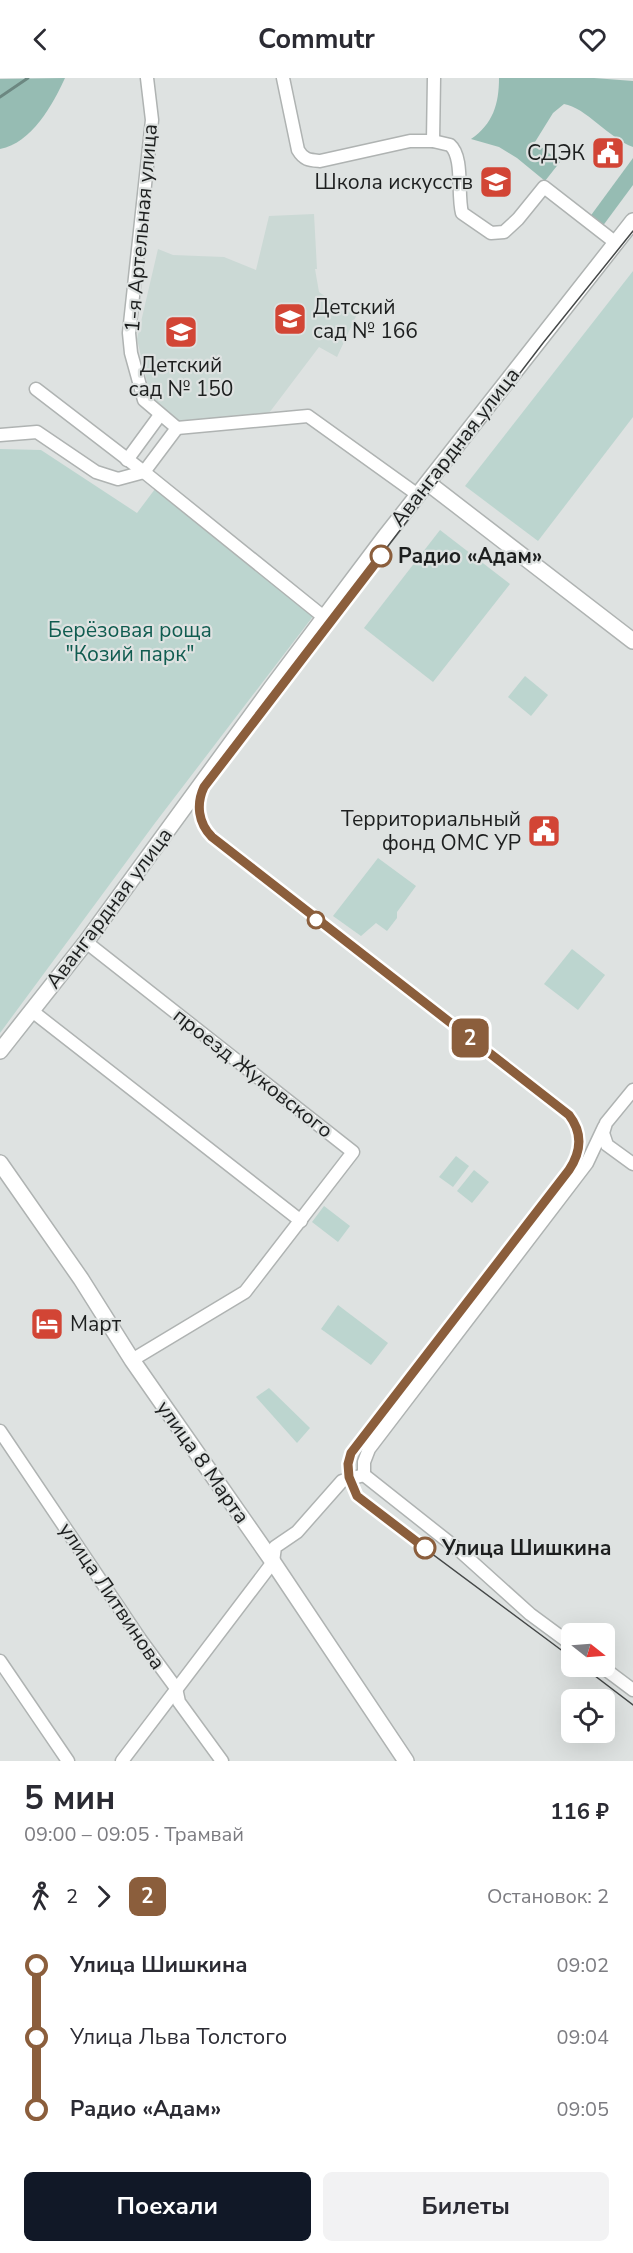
<!DOCTYPE html>
<html lang="ru">
<meta charset="utf-8">
<style>
body{margin:0;font-family:"Nunito Sans",sans-serif;background:#f2f2f3;color:#2b2b33;height:100vh;display:flex;flex-direction:column;font-size:22px;white-space:nowrap}
*{box-sizing:border-box;margin:0}
p{font-size:20px;color:#7c7c81}
.icon{flex:none;width:33px;height:33px;fill:none;stroke:currentColor;stroke-width:2;stroke-linecap:round;stroke-linejoin:round}
.map{position:relative;height:1683px;overflow:hidden}
.details{display:flex;flex-direction:column;background:#fff;flex:1}
.details>*{flex:none}
.badge{padding:0 12px;border-radius:9px;font-size:21px;line-height:39px}
.needle{width:39px;rotate:107deg}
.buttons{position:absolute;left:561px;top:1545px;display:grid;gap:12px}
.buttons a{display:grid;place-items:center;width:54px;height:54px;border-radius:9px;background:#fff;box-shadow:0 6px 24px #0002;font-size:30px}
.map>.badge{position:absolute;translate:-50% -50%;box-shadow:0 0 0 3px #fff}
.legs{display:flex;align-items:center;gap:9px;height:66px;padding:0 24px;font-size:20px}
.legs p{margin-inline-start:auto}
.summary{display:flex;align-items:center;justify-content:space-between;height:102px;padding:0 24px}
h1{font-size:33px;font-weight:700;line-height:45px}
.button{display:flex;gap:12px;margin-top:auto;padding:12px 24px}
.button a{flex:1;height:69px;border-radius:9px;background:#111827;color:#fff;font-size:24px;font-weight:700;line-height:69px;text-align:center}
.button a+a{background:#f2f2f3;color:#2b2b33}
ul{padding:0 24px;list-style:none}
li{display:flex;align-items:center;gap:21px;height:72px;font-size:22px}
li i{display:grid;place-items:center;width:9px;height:100%;margin:0 8px;background:currentColor}
li i::after{content:'';width:15px;height:15px;margin:-8px;border:4px solid;border-radius:50%;background:#fff}
li p{margin-inline-start:auto}
li:first-child i{background:linear-gradient(#0000 50%,currentColor 0)}
li:last-child i{background:linear-gradient(currentColor 50%,#0000 0)}
header{display:flex;justify-content:space-between;align-items:center;height:78px;padding:0 24px;background:#fff;font-size:27px;font-weight:700}
.map>svg:first-child{display:block}
</style>
<header><svg class="icon" aria-label="back" viewBox="0 0 24 24"><path d="M15 5l-7 7 7 7"/></svg>Commutr<svg class="icon" aria-label="heart" viewBox="0 0 24 24"><path d="M12 20l-8-8c-3-5 5-10 8-4 3-6 11-1 8 4z"/></svg></header>
<div class="map">
<svg width="633" height="1683" viewBox="0 0 633 1683">
<rect width="100%" height="100%" fill="#dee2e1"/>
<polygon fill="#cbd9d5" points="314,136 317,191 315,191 319,214 337,227 337,233 358,234 337,279 319,269 266,339 179,344 165,334 150,317 137,261 158,171 173,177 224,179 256,192 269,138"/>
<g fill="#bcd5cf">
<polygon points="633,193 633,339 538,463 465,408"/>
<polygon points="0,371 41,372 137,435 155,411 314,537 155,745 0,955"/>
<polygon points="440,452 510,506 433,604 364,550"/>
<polygon points="525,598 548,617 531,638 508,619"/>
<polygon points="378,780 416,808 397,834 397,840 387,853 376,845 361,858 333,838"/>
<polygon points="572,871 605,897 578,932 544,906"/>
<polygon points="456,1078 469,1088 453,1109 439,1099"/>
<polygon points="474,1092 489,1104 472,1125 457,1113"/>
<polygon points="324,1128 350,1148 338,1164 312,1144"/>
<polygon points="338,1227 388,1265 371,1287 321,1251"/>
<polygon points="269,1310 310,1350 297,1365 256,1319"/>
</g>
<g fill="#96bcb3">
<path d="M65 0C53 26 32 65 0 71V1Z"/>
<path d="M499 0H594L633 3V69C610 61 585 29 564 26L553 35 535 64 560 84 545 103 517 80 499 69 471 61C493 46 499 26 499 0Z"/>
<polygon points="633,80 633,107 602,149 589,140"/>
</g>
<g fill="none" stroke-linecap="round" stroke-linejoin="round">
<polyline stroke="#6c8781" stroke-width="3" points="0,19 28,0"/>
<defs>
<g id="minor">
<path d="M283 0 298 72C304 82 309 82 320 83L410 63H433L450 67C464 79 457 116 462 135L491 155 504 154 518 141 544 109 616 165"/>
<polyline points="433,63 434,0"/>
<polyline points="36,311 144,394 325,540"/>
<polyline points="177,350 308,338 418,417"/>
<polyline points="0,357 37,354 96,394 118,401 144,394 177,350 144,322 131,275 129,255 152,42 147,0"/>
<polyline points="127,382 160,337"/>
<polyline points="86,864 353,1074 245,1214 132,1282"/>
<polyline points="32,933 301,1143"/>
<polyline points="633,1012 606,1045 603,1055 607,1067 633,1086"/>
<polyline points="0,1353 140,1561 176,1610 179,1624 222,1683"/>
<polyline points="364,1397 364,1384 369,1371 587,1085 604,1049"/>
<polyline points="364,1397 460,1473 530,1536 572,1567"/>
<polyline points="0,1583 68,1683"/>
<polyline points="601,1588 633,1612"/>
<polyline points="122,1683 273,1484 275,1469 297,1454 342,1403 364,1397"/>
</g>
<g id="tertiary">
<polyline points="428,405 633,563"/>
<polyline points="0,973 86,864 272,609 384,460 633,143"/>
<polyline points="0,1085 81,1201 132,1282 273,1484 406,1683"/>
</g>
</defs>
<use href="#minor" stroke="#afb3b2" stroke-width="15"/>
<use href="#tertiary" stroke="#afb3b2" stroke-width="18"/>
<use href="#minor" stroke="#fff" stroke-width="12"/>
<use href="#tertiary" stroke="#fff" stroke-width="15"/>
<g stroke="#454848" stroke-width="1.5">
<path d="M572 1580 361 1423C346 1405 345 1384 357 1365L574 1084C582 1069 580 1050 569 1037L212 758C197 745 196 726 204 709L543 265 633 153"/>
<polyline points="582,1588 633,1627"/>
</g>
</g>
<g fill="none" stroke-linecap="round" stroke-linejoin="round">
<defs>
<path id="line-1" d="M381 478 204 709C196 726 198 745 212 759L569 1037C583 1055 581 1074 569 1092L351 1375 348 1386 349 1399 357 1418 425 1470"/>
</defs>
<use href="#line-1" stroke="#fff" stroke-width="14"/>
<use href="#line-1" stroke="#8b5e3c" stroke-width="9"/>
</g>
<defs>
<symbol id="civic-square" viewBox="-11 -11 22 22"><rect x="-9" y="-9" width="18" height="18" rx="4" fill="#d24535" stroke="#dee2e1"/><path d="M-.6-6.5H3V-4.5H.6V-3L4-1V1h2V6H-6V1h2V-1L-.6-3ZM-1.2 2.5V6h2.4V2.5Z" fill="#fff"/></symbol>
<symbol id="school-square" viewBox="-11 -11 22 22"><rect x="-9" y="-9" width="18" height="18" rx="4" fill="#d24535" stroke="#dee2e1"/><path d="M0-5L7-2L0 1L-7-2ZM-4 1L0 2.5L4 1V4Q0 6-4 4Z" fill="#fff"/></symbol>
<symbol id="hotel-square" viewBox="-11 -11 22 22"><rect x="-9" y="-9" width="18" height="18" rx="4" fill="#d24535" stroke="#dee2e1"/><path d="M-6-4.5h1.5V1H6V5H4.5V3h-9V5H-6ZM-4 0a1.8 1.8 0 1 1 3.6 0ZM.5 0V-2.5h3Q6-2.5 6 0Z" fill="#fff"/></symbol>
</defs>
<g fill-rule="evenodd">
<use href="#civic-square" x="589" y="56" width="38" height="38"/>
<use href="#school-square" x="477" y="85" width="38" height="38"/>
<use href="#school-square" x="271" y="222" width="38" height="38"/>
<use href="#school-square" x="162" y="235" width="38" height="38"/>
<use href="#civic-square" x="525" y="734" width="38" height="38"/>
<use href="#hotel-square" x="28" y="1227" width="38" height="38"/>
</g>
<g fill="#fff" stroke="#8b5e3c" stroke-width="3">
<circle cx="381" cy="478" r="10"/>
<circle cx="316" cy="842" r="8"/>
<circle cx="425" cy="1470" r="10"/>
</g>
<g text-anchor="middle" dominant-baseline="central" stroke-width="4.5" stroke-linejoin="round" paint-order="stroke">
<g font-size="21" fill="#1d1f1f" stroke="#dee2e1" text-anchor="end">
<text x="585" y="75">СДЭК</text>
<text x="473" y="104">Школа искусств</text>
<text x="313" y="229" text-anchor="start">Детский<tspan x="313" dy="24">сад № 166</tspan></text>
<text x="181" y="287" text-anchor="middle">Детский<tspan x="181" dy="24">сад № 150</tspan></text>
<text x="521" y="741">Территориальный<tspan x="521" dy="24">фонд ОМС УР</tspan></text>
<text x="70" y="1246" text-anchor="start">Март</text>
</g>
<g font-size="21" fill="#1d1f1f" stroke="#dee2e1">
<text transform="translate(141 150) rotate(-85)">1-я Артельная улица</text>
<text transform="translate(455 369) rotate(-52)">Авангардная улица</text>
<text transform="translate(109 830) rotate(-53)">Авангардная улица</text>
<text transform="translate(253 995) rotate(38)">проезд Жуковского</text>
<text transform="translate(203 1384) rotate(55)">улица 8 Марта</text>
<text transform="translate(112 1518) rotate(56)">улица Литвинова</text>
</g>
<g font-size="21" font-weight="bold" fill="#1d1f1f" stroke="#dee2e1" text-anchor="start">
<text x="398" y="478">Радио «Адам»</text>
<text x="442" y="1470">Улица Шишкина</text>
</g>
<g font-size="21" fill="#105c50" stroke="#dee2e1">
<text x="130" y="552">Берёзовая роща<tspan x="130" dy="24">"Козий парк"</tspan></text>
</g>
</g>
</svg>
<div class="buttons">
<a><svg class="needle" viewBox="-14 -14 28 28"><path d="M0-13l5 13h-10z" fill="#e53935"/><path d="M0 13l5-13h-10z" fill="#7c7c81"/></svg></a>
<a><svg class="icon" aria-label="locate" viewBox="0 0 24 24"><circle cx="12" cy="12" r="6"/><path d="M12 2v4M12 18v4M2 12h4M18 12h4"/></svg></a>
</div>
<b class="badge" style="left:470px;top:960px;background:#8b5e3c;color:#fff">2</b>
</div>
<section class="details">
<div class="summary"><div><h1>5 мин</h1><p>09:00 – 09:05 · Трамвай</p></div><b>116 ₽</b></div>
<div class="legs"><svg class="icon" aria-label="walk" viewBox="0 0 24 24"><circle cx="13" cy="4" r="2"/><path d="M13 8l-2 6 4 7M11 14l-3 7M7 12l3-4h3l4 4"/></svg>2<svg class="icon" aria-label="forward" viewBox="0 0 24 24"><path d="M9 5l7 7-7 7"/></svg><b class="badge" style="background:#8b5e3c;color:#fff">2</b><p>Остановок: 2</p></div>
<ul>
<li><i style="color:#8b5e3c"></i><b>Улица Шишкина</b><p>09:02</p></li>
<li><i style="color:#8b5e3c"></i><span>Улица Льва Толстого</span><p>09:04</p></li>
<li><i style="color:#8b5e3c"></i><b>Радио «Адам»</b><p>09:05</p></li>
</ul>
<div class="button"><a>Поехали</a><a>Билеты</a></div>
</section>
